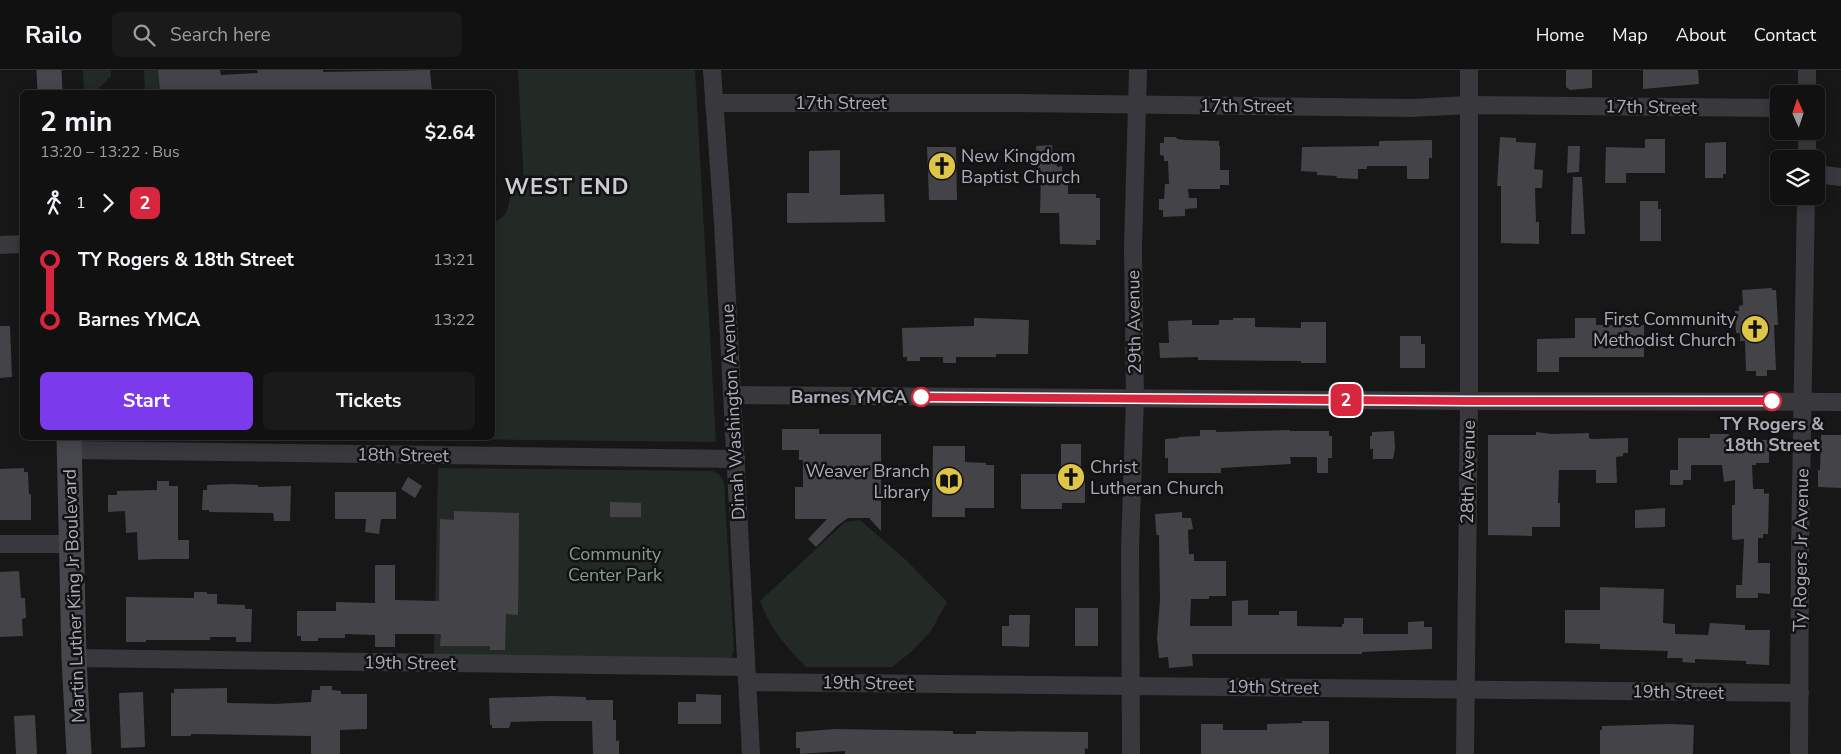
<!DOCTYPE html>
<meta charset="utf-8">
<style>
body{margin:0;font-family:"Nunito Sans",sans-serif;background:#1a1a1b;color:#f1f3f6;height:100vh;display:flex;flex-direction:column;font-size:19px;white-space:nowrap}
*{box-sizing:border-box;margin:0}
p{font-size:16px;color:#9c9d9f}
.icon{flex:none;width:28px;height:28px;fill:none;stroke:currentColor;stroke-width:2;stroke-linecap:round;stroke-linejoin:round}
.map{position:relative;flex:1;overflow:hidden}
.side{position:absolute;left:20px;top:20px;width:475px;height:350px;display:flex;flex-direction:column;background:#111112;border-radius:8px;box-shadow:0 2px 12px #0003,0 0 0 1px #303132}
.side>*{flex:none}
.badge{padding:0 10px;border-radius:8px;font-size:18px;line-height:32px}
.needle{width:32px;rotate:357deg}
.buttons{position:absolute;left:1770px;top:15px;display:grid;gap:10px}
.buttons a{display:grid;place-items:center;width:55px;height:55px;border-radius:8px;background:#111112;box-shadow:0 2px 12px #0003,0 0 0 1px #303132;font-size:25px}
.map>.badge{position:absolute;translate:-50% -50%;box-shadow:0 0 0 2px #fff}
.legs{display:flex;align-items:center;gap:8px;height:55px;padding:0 20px;font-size:16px}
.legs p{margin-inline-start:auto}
.summary{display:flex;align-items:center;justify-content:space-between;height:85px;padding:0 20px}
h1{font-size:28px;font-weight:700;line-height:38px}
.cta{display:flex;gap:10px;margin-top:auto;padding:10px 20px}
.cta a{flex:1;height:58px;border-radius:8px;background:#7c3aed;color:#fff;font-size:20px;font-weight:700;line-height:58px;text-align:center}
.cta a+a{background:#1a1a1b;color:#f1f3f6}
ul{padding:0 20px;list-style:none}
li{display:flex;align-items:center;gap:18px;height:60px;font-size:19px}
li i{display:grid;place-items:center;width:8px;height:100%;margin:0 6px;background:currentColor}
li i::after{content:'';width:12px;height:12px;margin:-6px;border:4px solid;border-radius:50%;background:#111112}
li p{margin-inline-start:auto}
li:first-child i{background:linear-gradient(#0000 50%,currentColor 0)}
li:last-child i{background:linear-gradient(currentColor 50%,#0000 0)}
header{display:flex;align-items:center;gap:30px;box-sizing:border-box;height:70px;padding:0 25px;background:#111112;border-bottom:1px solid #303132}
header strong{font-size:24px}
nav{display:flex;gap:28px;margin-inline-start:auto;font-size:18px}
.search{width:350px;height:45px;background:#1a1a1b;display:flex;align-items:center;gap:12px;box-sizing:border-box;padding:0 18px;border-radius:8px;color:#9c9d9f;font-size:19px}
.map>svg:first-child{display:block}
</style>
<header>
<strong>Railo</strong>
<div class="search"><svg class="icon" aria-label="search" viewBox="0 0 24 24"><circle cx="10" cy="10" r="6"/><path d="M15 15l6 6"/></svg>Search here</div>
<nav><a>Home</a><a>Map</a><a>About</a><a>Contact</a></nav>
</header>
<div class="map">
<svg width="1841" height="684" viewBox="0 0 1841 684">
<rect width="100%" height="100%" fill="#171718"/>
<g fill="#232a25">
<polygon points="83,0 111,0 111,6 97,20 97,22 84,22"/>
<polygon points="144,0 158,0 160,22 145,22"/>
<path d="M518 0H695L716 372 443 369 442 368H492L493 153C511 145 508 134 512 118L514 116 524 115Z"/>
<polygon points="438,398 713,401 720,405 724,412 734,580 732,587 728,591 434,588"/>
<path d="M860 450 907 491 947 532 931 561 911 582 892 597H806C785 576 771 560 760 531L845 452Z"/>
</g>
<g fill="#444448">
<polygon points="158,0 220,0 221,5 258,3 257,0 323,0 323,2 430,0 432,22 160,22"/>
<polygon points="1566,0 1592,0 1592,18 1570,20 1566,17"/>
<polygon points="1643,0 1698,0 1699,14 1643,19"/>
<polygon points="1164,67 1176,67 1177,69 1185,70 1219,71 1219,76 1220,76 1220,100 1229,100 1229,115 1220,115 1220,119 1188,119 1189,128 1197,128 1197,138 1185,139 1185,146 1163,147 1163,140 1159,140 1159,129 1164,129 1165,114 1169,114 1168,91 1164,91 1164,86 1160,85 1160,73 1164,73"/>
<polygon points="1500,67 1516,68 1516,72 1536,73 1534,99 1543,100 1542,118 1535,118 1536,152 1539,152 1539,174 1501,173 1501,116 1497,116"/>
<polygon points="1645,69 1665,69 1665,103 1626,103 1626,113 1605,113 1606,77 1645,78"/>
<polygon points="1432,70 1432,88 1429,88 1429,109 1407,109 1407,96 1367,96 1367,99 1358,99 1358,109 1336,108 1337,106 1317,105 1317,102 1301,101 1302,77 1379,76 1379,71"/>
<polygon points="1726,72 1726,104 1723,104 1723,108 1705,108 1705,73"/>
<polygon points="1052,75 1053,90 1056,90 1057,97 1062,96 1063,114 1068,114 1068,124 1096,124 1096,128 1100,128 1100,170 1096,170 1096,175 1060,174 1059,143 1040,143 1041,105 1038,106 1036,76"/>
<polygon points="1568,76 1580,76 1579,102 1567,103"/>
<polygon points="927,77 956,77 957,130 929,130"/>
<polygon points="840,80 840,125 884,124 885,152 787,153 787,123 809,123 809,81"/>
<polygon points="1573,107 1582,107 1585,164 1571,164"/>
<polygon points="1640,131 1658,131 1658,139 1661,139 1661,171 1640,171"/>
<polygon points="1772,218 1772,220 1776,220 1778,255 1774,255 1776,300 1767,300 1767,306 1756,306 1756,301 1746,301 1745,271 1740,271 1740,263 1736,263 1735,241 1739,241 1739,236 1743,235 1742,220"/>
<polygon points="974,248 1029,250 1028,284 996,284 996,287 956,287 956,293 943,293 943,287 920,287 920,291 907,291 907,287 903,287 902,258 974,256"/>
<polygon points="1233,248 1255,248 1255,257 1301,258 1301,252 1326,252 1326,293 1301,293 1301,291 1198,290 1198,287 1160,288 1159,273 1169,273 1168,251 1192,250 1192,255 1219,255 1219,250 1233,250"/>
<polygon points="1575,248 1596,248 1596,255 1644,255 1644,287 1559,287 1559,302 1537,302 1537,269 1575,268"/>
<polygon points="0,256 10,256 12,307 0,308"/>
<polygon points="1400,266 1421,266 1421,274 1425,274 1425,298 1400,298"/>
<polygon points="782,359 819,359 819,364 881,364 881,461 869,448 848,448 837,456 816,477 808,469 827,449 795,449 795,417 803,417 803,390 799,390 799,380 782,380"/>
<polygon points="1200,360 1216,360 1216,362 1289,360 1290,361 1329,361 1329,366 1332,366 1332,388 1328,388 1328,403 1317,403 1317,387 1290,387 1291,394 1221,398 1221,403 1168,403 1168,388 1165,388 1165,369 1179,368 1179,367 1200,366"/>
<polygon points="1394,361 1395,378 1393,389 1373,389 1373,379 1370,379 1370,366 1372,366 1372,362"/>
<polygon points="1536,362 1551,364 1589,363 1589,368 1592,369 1628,368 1628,383 1623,383 1623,386 1616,387 1617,413 1596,413 1596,400 1559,400 1558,433 1560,433 1560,457 1532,457 1532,466 1488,465 1488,365 1536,365"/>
<polygon points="1710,364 1729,364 1729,368 1731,369 1769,370 1769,393 1756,393 1756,395 1752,395 1753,419 1764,419 1764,424 1769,423 1768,464 1763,464 1763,468 1758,468 1758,493 1770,493 1770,524 1758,523 1758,528 1736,528 1736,515 1742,515 1744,469 1733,470 1732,468 1732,435 1735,435 1735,410 1724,412 1722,395 1691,395 1691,410 1683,410 1683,415 1670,415 1670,400 1678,400 1678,368 1710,368"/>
<polygon points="1821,365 1841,365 1841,418 1818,417 1818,400 1820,400"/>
<polygon points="1061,374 1081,374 1081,410 1085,411 1085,433 1062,433 1062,439 1021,439 1021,404 1061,404"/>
<polygon points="933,376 965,376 965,392 986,393 986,395 994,395 994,438 965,438 965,447 932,447"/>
<polygon points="24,398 24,402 28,402 29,424 31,424 31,450 0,450 0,399"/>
<polygon points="408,407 422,416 415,428 401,419"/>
<polygon points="157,411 169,411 169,416 178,416 178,470 189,470 189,489 156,489 138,490 137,462 126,463 125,441 108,442 108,425 117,425 117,421 157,420"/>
<polygon points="233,414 258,415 258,417 291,416 290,451 274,451 273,443 209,442 209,440 202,440 203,420 207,420 207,415"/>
<polygon points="335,422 396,422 396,449 381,449 379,464 365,462 366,449 335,449"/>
<polygon points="610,432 641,433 641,447 610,447"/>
<polygon points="1665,438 1665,457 1635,458 1635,440"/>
<polygon points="454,441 519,443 518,545 506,544 505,580 490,580 490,576 440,576 441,564 395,564 395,577 375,577 375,565 345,564 345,568 318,568 318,571 301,571 301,566 297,566 297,541 336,541 336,532 375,533 375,495 395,495 395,530 439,531 440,449 454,450"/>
<polygon points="1182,442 1182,448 1191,448 1193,459 1188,460 1189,484 1194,484 1194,491 1226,491 1226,526 1209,526 1209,529 1191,529 1190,556 1232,556 1232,531 1248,530 1248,545 1279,545 1279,541 1297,541 1297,556 1342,557 1342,554 1344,554 1344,548 1363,548 1363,564 1408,564 1408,552 1424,551 1424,557 1432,557 1432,579 1362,582 1362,584 1192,584 1193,596 1169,598 1168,587 1159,588 1157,568 1160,530 1159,465 1157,465 1156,461 1155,444"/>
<polygon points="19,501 21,528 25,528 26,548 22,549 23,566 0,567 0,502"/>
<polygon points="1600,517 1664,519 1663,553 1675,554 1675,564 1708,565 1710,553 1745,555 1745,560 1770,560 1769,595 1746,594 1746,591 1695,589 1695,593 1682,592 1683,588 1667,588 1668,581 1600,579 1600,574 1565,573 1565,540 1600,540"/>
<polygon points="194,522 207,522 207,524 217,524 217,534 245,535 245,539 252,539 251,572 236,572 236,567 210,567 210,570 146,570 146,572 126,572 126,527 194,528"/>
<rect x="1075" y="538" width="23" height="38"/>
<polygon points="1009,545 1030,545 1029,577 1002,576 1002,556 1009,556"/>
<polygon points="320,616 332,616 332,620 341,621 341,624 367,624 367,659 340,660 340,684 311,684 311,666 191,664 191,666 171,666 171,623 174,623 174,619 227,618 227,633 275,634 311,632 312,620 320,620"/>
<polygon points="143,622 145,677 121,678 119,623"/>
<polygon points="696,624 721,625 721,654 678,654 678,632 696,632"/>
<polygon points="553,626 586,627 586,630 613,630 613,650 616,650 616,671 619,670 619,684 593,684 592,651 544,651 511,652 509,658 492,658 492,655 490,655 489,628"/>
<polygon points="35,645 37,684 16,684 14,646"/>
<polygon points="1302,651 1329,651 1329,684 1201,684 1201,654 1223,654 1223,660 1267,660 1267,654 1302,653"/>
<polygon points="1670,654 1694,655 1693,684 1600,684 1600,660 1602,660 1602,656"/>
<polygon points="836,659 953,661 953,664 976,664 976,661 1088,662 1088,679 1085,678 1085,684 845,684 845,681 800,684 800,678 796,678 796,662"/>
</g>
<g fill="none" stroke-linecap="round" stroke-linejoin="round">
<g stroke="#38383d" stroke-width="18">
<polyline points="712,0 723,153 751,684"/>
<polyline points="1807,24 1807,0"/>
<polyline points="714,33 1009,33 1411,38 1469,35 1779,38"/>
<polyline points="1807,89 1807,61"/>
<polyline points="1816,104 1841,107"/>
<polyline points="0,175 22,174"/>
<polyline points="733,325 1469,331 1841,332"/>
<polyline points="70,380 736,389"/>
<polyline points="0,474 70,474"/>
<polyline points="74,588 746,597"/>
<polyline points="747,612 1800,623"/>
<polyline points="1131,684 1130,478 1135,328 1133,178 1138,0"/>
<polyline points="1465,684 1469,331 1469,0"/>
<polyline points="1799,684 1800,482 1806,126"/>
</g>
<g stroke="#46474c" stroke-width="25">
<polyline points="49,0 50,22"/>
<polyline points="69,368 74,588 79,684"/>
</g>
</g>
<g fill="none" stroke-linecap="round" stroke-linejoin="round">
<defs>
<polyline id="line-1" points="921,327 1469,331 1772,331"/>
</defs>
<use href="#line-1" stroke="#fff" stroke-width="11"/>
<use href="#line-1" stroke="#d7263d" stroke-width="8"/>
</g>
<defs>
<symbol id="church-disc" viewBox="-11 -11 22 22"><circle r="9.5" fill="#dec549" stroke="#121213"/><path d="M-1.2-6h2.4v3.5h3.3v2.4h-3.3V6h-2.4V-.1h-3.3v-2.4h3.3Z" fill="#111"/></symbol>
<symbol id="library-disc" viewBox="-11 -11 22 22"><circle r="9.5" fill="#dec549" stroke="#121213"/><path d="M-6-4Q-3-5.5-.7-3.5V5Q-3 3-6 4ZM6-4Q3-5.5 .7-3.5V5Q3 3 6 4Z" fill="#111"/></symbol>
</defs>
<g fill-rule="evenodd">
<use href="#church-disc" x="926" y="80" width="32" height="32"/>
<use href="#church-disc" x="1739" y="243" width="32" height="32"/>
<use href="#church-disc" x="1055" y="391" width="32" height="32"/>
<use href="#library-disc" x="933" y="395" width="32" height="32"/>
</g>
<g fill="#fff" stroke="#d7263d" stroke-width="2.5">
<circle cx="921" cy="327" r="9"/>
<circle cx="1772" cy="331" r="9"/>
</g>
<g text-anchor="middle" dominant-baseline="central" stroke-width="5" stroke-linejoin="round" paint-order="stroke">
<g font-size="18" fill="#aaacb7" stroke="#121213">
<text x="841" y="33">17th Street</text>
<text x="1246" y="36">17th Street</text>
<text transform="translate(1651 37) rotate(1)">17th Street</text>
<text transform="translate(1134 252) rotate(-91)">29th Avenue</text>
<text transform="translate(733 342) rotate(-93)">Dinah Washington Avenue</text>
<text transform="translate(403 385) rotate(1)">18th Street</text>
<text transform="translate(1468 402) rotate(-89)">28th Avenue</text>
<text transform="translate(1801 480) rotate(-89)">Ty Rogers Jr Avenue</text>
<text transform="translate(74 526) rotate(-92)">Martin Luther King Jr Boulevard</text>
<text transform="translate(410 593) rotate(1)">19th Street</text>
<text transform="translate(868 613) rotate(1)">19th Street</text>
<text transform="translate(1273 617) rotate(1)">19th Street</text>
<text transform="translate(1678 622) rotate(1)">19th Street</text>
</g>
<g font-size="18" fill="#aaacb7" stroke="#121213" text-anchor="start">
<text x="961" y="86">New Kingdom<tspan x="961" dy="21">Baptist Church</tspan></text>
<text x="1736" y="249" text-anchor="end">First Community<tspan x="1736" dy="21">Methodist Church</tspan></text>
<text x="1090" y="397">Christ<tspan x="1090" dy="21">Lutheran Church</tspan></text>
<text x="930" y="401" text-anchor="end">Weaver Branch<tspan x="930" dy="21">Library</tspan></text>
</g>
<g font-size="18" font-weight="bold" fill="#aaacb7" stroke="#121213" text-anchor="end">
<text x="907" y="327">Barnes YMCA</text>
<text x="1772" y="354" text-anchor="middle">TY Rogers &amp;<tspan x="1772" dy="21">18th Street</tspan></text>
</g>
<g font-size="18" fill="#839f8a" stroke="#121213">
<text x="615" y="484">Community<tspan x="615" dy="21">Center Park</tspan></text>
</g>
<g font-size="22" font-weight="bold" letter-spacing="1" fill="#cbcbd3" stroke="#121213">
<text x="567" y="117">WEST END</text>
</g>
</g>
</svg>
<div class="buttons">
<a><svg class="needle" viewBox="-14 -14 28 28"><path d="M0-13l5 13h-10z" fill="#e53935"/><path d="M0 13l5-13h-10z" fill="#9c9d9f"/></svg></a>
<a><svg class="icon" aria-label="layers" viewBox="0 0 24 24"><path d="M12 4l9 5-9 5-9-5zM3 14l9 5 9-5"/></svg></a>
</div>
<b class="badge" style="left:1346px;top:330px;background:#d7263d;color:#fff">2</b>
<section class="side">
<div class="summary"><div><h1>2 min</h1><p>13:20 – 13:22 · Bus</p></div><b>$2.64</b></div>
<div class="legs"><svg class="icon" aria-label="walk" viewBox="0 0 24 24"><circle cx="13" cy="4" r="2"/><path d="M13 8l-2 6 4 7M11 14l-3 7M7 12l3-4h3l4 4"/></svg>1<svg class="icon" aria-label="forward" viewBox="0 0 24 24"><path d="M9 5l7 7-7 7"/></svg><b class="badge" style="background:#d7263d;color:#fff">2</b></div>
<ul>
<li><i style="color:#d7263d"></i><b>TY Rogers &amp; 18th Street</b><p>13:21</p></li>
<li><i style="color:#d7263d"></i><b>Barnes YMCA</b><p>13:22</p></li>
</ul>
<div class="cta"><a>Start</a><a>Tickets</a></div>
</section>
</div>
